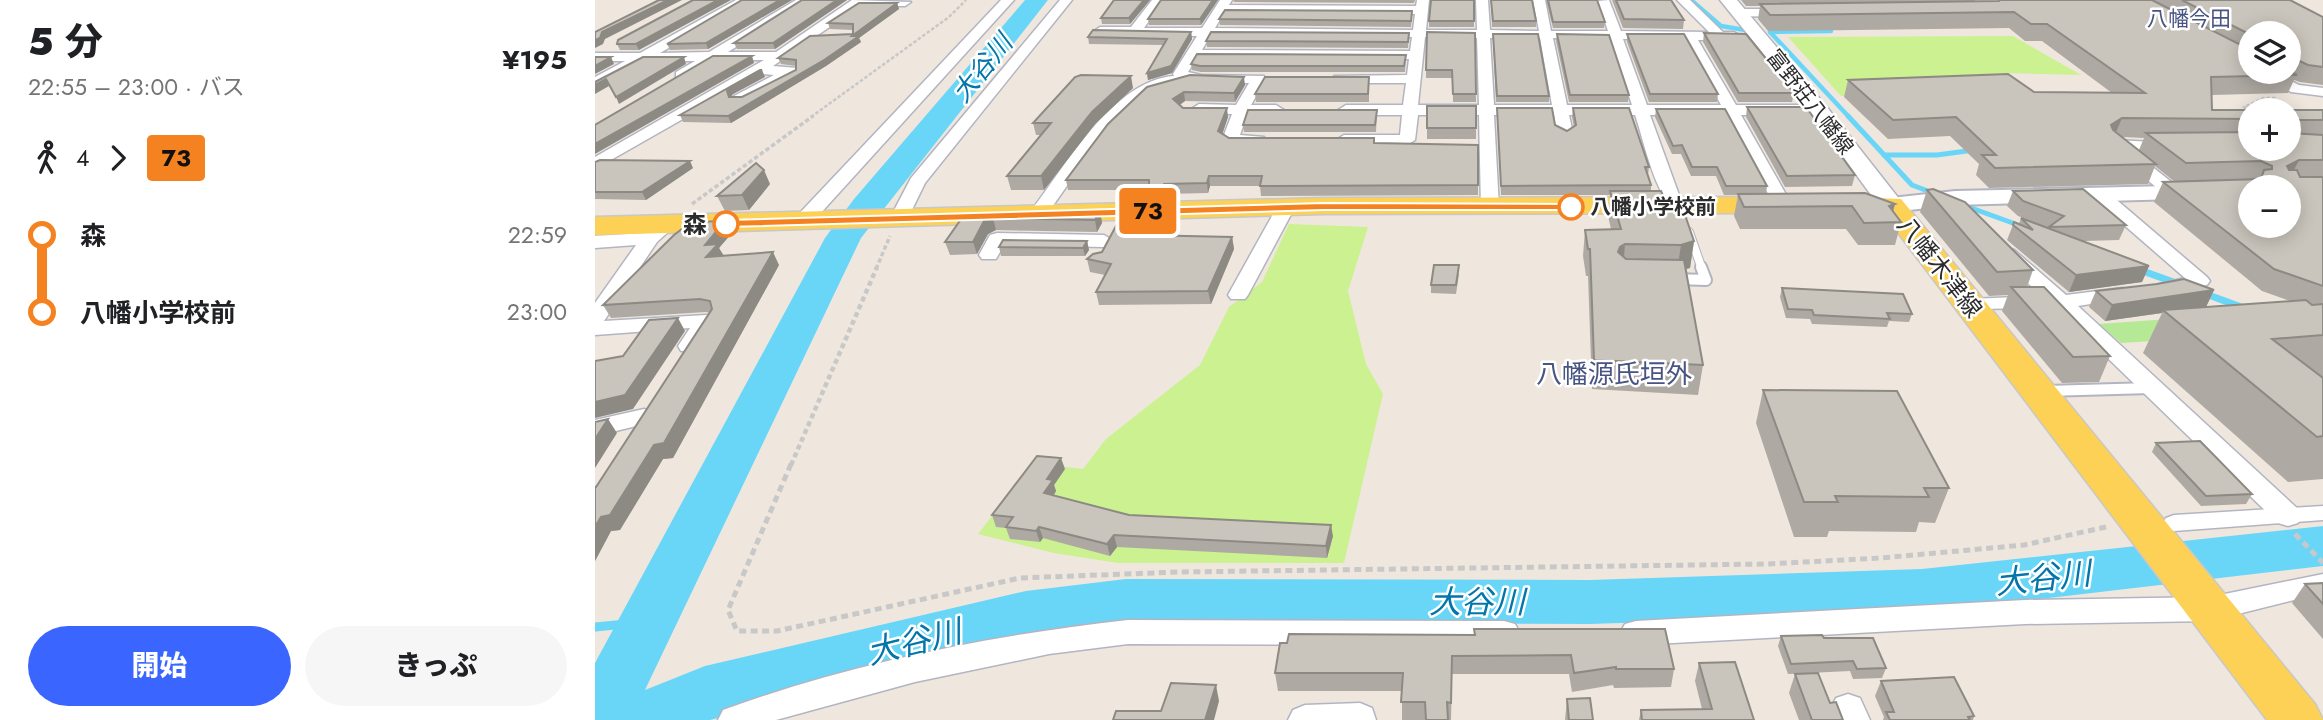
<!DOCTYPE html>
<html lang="ja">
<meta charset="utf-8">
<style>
body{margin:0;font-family:Jost,"Noto Sans JP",sans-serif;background:#f6f6f6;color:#202124;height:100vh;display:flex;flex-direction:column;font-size:26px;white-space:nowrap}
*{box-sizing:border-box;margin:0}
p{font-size:23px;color:#757577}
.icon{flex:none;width:38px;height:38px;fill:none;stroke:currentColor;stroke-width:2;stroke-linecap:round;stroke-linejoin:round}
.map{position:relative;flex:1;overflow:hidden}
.panel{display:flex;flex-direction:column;background:#fff;width:595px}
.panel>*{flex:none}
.badge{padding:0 14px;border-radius:5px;font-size:24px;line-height:46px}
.buttons{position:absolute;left:1643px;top:21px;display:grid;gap:14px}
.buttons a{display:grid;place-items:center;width:63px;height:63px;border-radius:50%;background:#fff;box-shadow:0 4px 18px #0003;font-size:35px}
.map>.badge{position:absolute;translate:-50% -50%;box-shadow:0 0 0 4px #fff}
.legs{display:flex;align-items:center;gap:10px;height:77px;padding:0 28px;font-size:23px}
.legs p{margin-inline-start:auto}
.headline{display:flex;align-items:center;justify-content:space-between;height:119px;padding:0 28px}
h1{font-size:38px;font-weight:800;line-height:52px}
.cta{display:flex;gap:14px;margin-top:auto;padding:14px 28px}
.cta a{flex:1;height:80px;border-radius:42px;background:#3b65ff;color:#fff;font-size:28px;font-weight:800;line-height:80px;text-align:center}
.cta a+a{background:#f6f6f6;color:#202124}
ul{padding:0 28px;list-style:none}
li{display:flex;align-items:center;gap:24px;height:77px;font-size:26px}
li i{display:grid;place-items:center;width:10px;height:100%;margin:0 9px;background:currentColor}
li i::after{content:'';width:18px;height:18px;margin:-9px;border:5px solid;border-radius:50%;background:#fff}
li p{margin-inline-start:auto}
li:first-child i{background:linear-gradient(#0000 50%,currentColor 0)}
li:last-child i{background:linear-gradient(currentColor 50%,#0000 0)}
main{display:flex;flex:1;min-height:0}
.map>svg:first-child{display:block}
</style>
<main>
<section class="panel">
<div class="headline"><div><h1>5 分</h1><p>22:55 – 23:00 · バス</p></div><b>¥195</b></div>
<div class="legs"><svg class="icon" aria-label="walk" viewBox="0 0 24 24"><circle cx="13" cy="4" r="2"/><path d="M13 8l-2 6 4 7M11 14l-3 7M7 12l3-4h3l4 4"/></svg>4<svg class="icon" aria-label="forward" viewBox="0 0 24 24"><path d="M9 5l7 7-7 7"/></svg><b class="badge" style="background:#f58220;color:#111">73</b></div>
<ul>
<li><i style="color:#f58220"></i><b>森</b><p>22:59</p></li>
<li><i style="color:#f58220"></i><b>八幡小学校前</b><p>23:00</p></li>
</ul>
<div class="cta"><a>開始</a><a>きっぷ</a></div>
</section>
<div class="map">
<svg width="1728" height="720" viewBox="0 0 1728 720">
<rect width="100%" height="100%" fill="#efe7de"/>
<polygon fill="#b5e996" points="1644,314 1685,333 1526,343 1504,324"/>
<g fill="#cbf191">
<polygon points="1418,36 1486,75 1408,73 1423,87 1246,96 1193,37"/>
<polygon points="694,224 773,227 753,291 771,364 788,394 749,563 523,563 459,553 383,534 438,463 488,469 511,439 605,365 634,307 667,282"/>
</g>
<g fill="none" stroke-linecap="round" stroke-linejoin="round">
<g stroke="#69d6f8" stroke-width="4.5">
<polyline points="1096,0 1126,26 1156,31"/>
<polyline points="1175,32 1254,117"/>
<polyline points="1175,32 1236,31 1230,25"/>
</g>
<g stroke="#69d6f8" stroke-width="5">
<polyline points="1253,116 1317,185 1338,193"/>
<polyline points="1289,155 1342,155 1379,150"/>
<polyline points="1368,205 1426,226"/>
</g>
<g stroke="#69d6f8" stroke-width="7">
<polyline points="1542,269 1584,284"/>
<polyline points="1608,293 1649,308"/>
</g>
<polyline stroke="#69d6f8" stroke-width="9" points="0,627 51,622"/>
<polygon fill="#69d6f8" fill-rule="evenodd" points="430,0 453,0 266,238 50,690 110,666 431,591 531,579 995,580 1327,569 1728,526 1728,566 1327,613 995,624 531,623 431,637 115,720 0,720 0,663 230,238 259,199"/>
<defs>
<polyline id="service-far1" points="1094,232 1107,269"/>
<g id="service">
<polyline points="1080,279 1111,280 1106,267"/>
<polyline points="1451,391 1556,388"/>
</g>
<polygon id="pedestrian" points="1728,506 1728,520 1579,531 1571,528 1568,523 1571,518 1579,515"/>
<g id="minor">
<polygon points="141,0 156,0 65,53 114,52 201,0 215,0 133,52 181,52 257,0 316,2 310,6 265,6 178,66 202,68 202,74 149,102 139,102 137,99 139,96 179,75 167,74 0,169 0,157 169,60 119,60 86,79 81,78 81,72 100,61 50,61 0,87 0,77 30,61 0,61 0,53 45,53"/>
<polygon points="406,0 419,0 214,226 200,226 198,222 200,218"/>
<polygon points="465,0 477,0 330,183 310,224 296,224 294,220 316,178"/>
<path d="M557 0H569L549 28H607L625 0H637L634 5 821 6 822 0H834L831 30H882L881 0H893L895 30 944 31 938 0H950L956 31H1013L1003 1 1014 0 1026 31 1114 32 1082 0H1095L1128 32H1139L1145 36 1139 40H1103L1141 105H1224L1232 110 1224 115H1146L1197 205 1188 210 1179 205 1131 115H1055L1084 195 1094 206 1085 211C1062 206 1048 137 1040 115H974L978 133 970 138 962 133 959 115H899L904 208 895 213 886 208 884 115H823L820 140 812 145H749L741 140 749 135H805L807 115H751L743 110 751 105H808L811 83H744L739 82V76L812 75 814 59 602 58 593 72 606 75 669 76 671 79 656 105H681L689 110 681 115 652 114 645 135 669 137 671 140 669 143H629L627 140 637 114H604L596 109 604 104 641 105 654 83H606L584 78 583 83C572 86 562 87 552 93 513 118 477 182 448 219H436L433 215 436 211C470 167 518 80 579 76L578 74 602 36 505 35 499 31 505 27H536ZM629 13 820 14 818 30 620 28ZM615 36 817 37 815 51 607 50ZM830 37 882 38 884 105H823ZM895 38H945L957 105H899ZM958 38 1015 39 1037 105H972ZM1028 39H1090L1126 105H1052Z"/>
<polygon points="1144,9 1194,9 1200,13 1194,17 1140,16 1140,10"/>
<polygon points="1661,72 1678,72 1704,85 1728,88 1728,96 1696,92"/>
<polygon points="1519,140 1581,143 1583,146 1581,149 1575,151 1536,150 1584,188 1587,192 1584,196 1572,196 1513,148 1511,145"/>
<polygon points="1504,189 1510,190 1612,277 1615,281 1612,285 1568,295 1561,293 1558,289 1561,285 1590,278 1498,198 1495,194 1498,190"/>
<polygon points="691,202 700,207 653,295 650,299 636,299 633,295 682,207"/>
<polygon points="72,219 81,225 62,242 9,321 111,315 119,316 122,321 102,351 86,351 83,346 95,328 0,335 0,303 41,245 0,248 0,236 50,233"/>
<polygon points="402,233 509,235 519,241 509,247 409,245 401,259 387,259 384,255 395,235"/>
<polygon points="1412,248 1419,250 1471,295 1527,288 1534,290 1537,294 1534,298 1483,306 1703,509 1707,516 1703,523 1693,526 1683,523 1461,308 1368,309 1364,305 1368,301 1375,299 1447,296 1405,258 1402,254"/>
<polygon points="49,409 58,412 61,417 58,422 0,436 0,420"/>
<polygon points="1728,574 1728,596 1699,600 1615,621 1430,624 1041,645 1030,642 1025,633 1030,624 1041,621 1430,600 1615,597"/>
<path d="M533 620 909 621 920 624 925 633 920 642 909 645 533 644 454 654 320 682 181 720H123L128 710C257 663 397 635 533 620Z"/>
<polygon points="1253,694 1265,698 1275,720 1241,720 1236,708 1241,698"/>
<polygon points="765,703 777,708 781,720 693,720 698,710 710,705"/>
</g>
<polygon id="tertiary" points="1656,184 1665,187 1656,187 1656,197 1360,205 1296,212 1288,210 1285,205 1288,200 1296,198 1360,191"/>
<polygon id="secondary" points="1125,0 1142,0 1231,106 1305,200 1308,205 1305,210 1296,212 1287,210 1217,114"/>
<g id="primary">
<polygon points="1190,197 1200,199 1204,205 1200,211 1190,213 728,214 0,235 0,217 728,198"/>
<polygon points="1253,197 1306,199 1720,704 1728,720 1672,720 1288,213 1243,211 1239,205 1243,199"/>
</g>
</defs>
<use href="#service-far1" stroke="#b2b5c1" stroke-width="10"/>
<use href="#service" stroke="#b2b5c1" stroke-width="14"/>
<use href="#pedestrian" stroke="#b2b5c1" stroke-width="3"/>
<use href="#minor" stroke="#b2b5c1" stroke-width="3"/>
<use href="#tertiary" stroke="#b2b5c1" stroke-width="4"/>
<use href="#secondary" stroke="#b2b5c1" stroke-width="3"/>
<use href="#primary" stroke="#c8c8c8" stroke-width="3"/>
<g stroke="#c8c8c8" stroke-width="2.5" stroke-dasharray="3.5 2" stroke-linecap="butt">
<polyline points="1656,112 1649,107 1669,98 1681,98"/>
<polyline points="216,117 354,17 371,0"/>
</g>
<g stroke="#c8c8c8" stroke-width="3.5" stroke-dasharray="4.5 2.5" stroke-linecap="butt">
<polyline points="97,204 218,116"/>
<polyline points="281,269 295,236"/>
</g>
<polyline stroke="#c8c8c8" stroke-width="4.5" stroke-dasharray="5 3.5" stroke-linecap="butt" points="196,465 282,267"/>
<g stroke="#c8c8c8" stroke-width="5" stroke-dasharray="7 4.5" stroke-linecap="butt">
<polyline points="196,464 133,610 142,631 182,631 425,578 584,572 1172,564 1286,558 1429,545 1511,527"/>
<polyline points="1700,534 1728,563"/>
</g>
<use href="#service-far1" stroke="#fff" stroke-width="8"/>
<use href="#service" stroke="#fff" stroke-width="10"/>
<use href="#pedestrian" fill="#fff" fill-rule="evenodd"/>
<use href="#minor" fill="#fff" fill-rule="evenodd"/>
<use href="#tertiary" fill="#fff" fill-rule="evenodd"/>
<use href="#secondary" fill="#fff" fill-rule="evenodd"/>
<use href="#primary" fill="#fcd156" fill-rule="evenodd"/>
</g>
<g fill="#aea9a2" fill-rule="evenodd">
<polygon points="98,0 44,50 25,50 22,44"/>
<polygon points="147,0 197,0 113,49 75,50 72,44"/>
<polygon points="207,0 252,0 180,49 142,49 139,43"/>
<polygon points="555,0 535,24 507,24 506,18"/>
<polygon points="566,0 623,0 606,25 554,25 553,19"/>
<polygon points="638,0 820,0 819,3 639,2"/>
<polygon points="879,0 879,27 834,27 834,21"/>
<polygon points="896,0 941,21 941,27 897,27"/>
<polygon points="951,0 1002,0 1010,22 1009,28 958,28"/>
<polygon points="1017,0 1021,0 1089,20 1088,29 1028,28"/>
<path d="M1146 0H1380V1H1404L1405 0H1695L1728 17V85L1705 82 1699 80 1693 93 1617 95V110H1728V479L1693 482 1548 353 1567 313 1510 321 1494 307 1501 291 1619 290 1611 307 1695 301 1667 291 1559 202 1568 182H1580L1560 166 1553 184 1394 188 1381 175 1384 164 1355 136 1293 139 1249 97 1253 80 1439 92 1517 93 1447 41H1430L1414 28 1173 31 1163 19 1165 6H1151ZM1656 33H1694V72H1656ZM1656 110 1694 149H1656ZM1528 137 1549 138 1544 150Z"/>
<polygon points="302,3 304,9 264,38 266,42 231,66 136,123 88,122 85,115 170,77 138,94 135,97 147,97 201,70 201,66 186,64 183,58 258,34 258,30 235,29 233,23"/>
<polygon points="817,17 816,27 625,25 624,19"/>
<polygon points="596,32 597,39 577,73 553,80 552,73 568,45 494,44 493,37"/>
<polygon points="814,33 813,48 612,47 611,41"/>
<polygon points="880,33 881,102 858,102 858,78 831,78 831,70"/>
<polygon points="1109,33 1199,93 1197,102 1143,102 1108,42"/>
<polygon points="962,34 1034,95 1033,102 974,102 961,41"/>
<polygon points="1032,34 1123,94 1122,102 1054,102 1032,42"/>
<polygon points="898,41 954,96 954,102 901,102"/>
<polygon points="811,55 810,72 606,72 597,70 596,64"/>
<polygon points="774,77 774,102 661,102 660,94"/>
<polygon points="650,85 640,102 590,101 585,105 588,108 633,117 627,134 634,138 779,138 779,143 883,145 883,195 666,196 665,186 615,186 613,193 571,194 569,200 556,200 554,190 473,190 471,180 552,87"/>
<polygon points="538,88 500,124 449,190 416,190 412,176 446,135 441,135 438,123"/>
<rect x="832" y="106" width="49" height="33"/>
<polygon points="1152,107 1260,175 1257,186 1190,187 1151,117"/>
<polygon points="902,108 960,125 972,131 979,127 977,117 978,108 1054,167 1053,175 1056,185 1056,191 1076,212 1099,241 1095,268 1091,269 1108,365 1103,395 997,389 993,276 991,276 988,256 990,230 1016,229 1013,216 1015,195 906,195"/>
<polygon points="1061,109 1172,186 1171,194 1300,204 1298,211 1306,222 1300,245 1263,245 1251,229 1145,229 1139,216 1143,195 1129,195 1121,176 1096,176 1086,154 1077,154 1060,117"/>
<polygon points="782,110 781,132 649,132 648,125"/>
<polygon points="0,162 98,168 51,200 0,199"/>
<polygon points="175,184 154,210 130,211 122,196"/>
<polygon points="1332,190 1438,270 1432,287 1515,356 1504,382 1467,383 1407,311 1413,295 1394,296 1325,212"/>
<polygon points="1418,191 1531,225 1524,240 1489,241 1554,266 1547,282 1474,292 1412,240 1418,225 1424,224 1426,218 1436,221 1423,216 1412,206"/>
<polygon points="557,209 559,221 553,235 637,237 639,249 616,304 504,305 501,292 510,275 495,272 492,259 507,252"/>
<polygon points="505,211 507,223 502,232 401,230 393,234 382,254 355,255 350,242 369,215"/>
<polygon points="136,234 124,248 128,256 184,265 78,458 68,459 25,530 16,531 0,561 0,487 1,487 115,313 111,312 16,318 8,305"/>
<polygon points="492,241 494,250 490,256 406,256 404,247"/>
<polygon points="864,274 861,294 836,293 836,285"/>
<polygon points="1187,288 1317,314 1314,322 1294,321 1292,327 1217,324 1215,319 1191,318 1185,297"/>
<polygon points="1168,390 1354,488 1340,523 1324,522 1321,532 1234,531 1232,537 1199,537 1161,423"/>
<polygon points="1561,443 1657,494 1651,504 1606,506 1557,452"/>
<polygon points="470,469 459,485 461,491 459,495 534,515 738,536 732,558 522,547 515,556 448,538 445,542 415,539 411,528 401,527 397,515"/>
<polygon points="1728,583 1728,639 1697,603 1710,584"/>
<polygon points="879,635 1079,669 1076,687 1019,688 1018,685 977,692 974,674 857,674 856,720 807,720 807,691 683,691 680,673"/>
<polygon points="1186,636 1229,638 1291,668 1287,678 1258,679 1255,671 1193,674 1183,646"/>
<polygon points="1104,663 1159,720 1044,720 1046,710 1107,709 1100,681"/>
<polygon points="1200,674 1235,703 1248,720 1204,720 1194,693"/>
<polygon points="1286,681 1379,716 1378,720 1288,720 1289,717 1280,696"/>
<polygon points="972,699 998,720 970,720"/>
</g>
<g fill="#8d8a84">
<polygon points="73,0 87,0 10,39 8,44 0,48 0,40 7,32"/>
<polygon points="123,0 136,0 44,50 41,44"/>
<polygon points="185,0 197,0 113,49 111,43"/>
<polygon points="242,0 252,0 180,49 178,43"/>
<polygon points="549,0 555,0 535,24 534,18"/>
<polygon points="618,0 623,0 606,25 605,19"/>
<polygon points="302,3 304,9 264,38 266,42 231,66 136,123 133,116 257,36"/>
<polygon points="596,32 597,39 577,73 553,80 552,73"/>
<polygon points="157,56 159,63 0,154 0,144"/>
<polygon points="16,57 19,64 0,74 0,66"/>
<polygon points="89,57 91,64 24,104 21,97"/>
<polygon points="167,70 170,77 138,94 135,98 132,91 135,87"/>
<polygon points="536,76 538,88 500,124 449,190 446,176 497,112"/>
<polygon points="649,77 650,85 640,102 639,93"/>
<polygon points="11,79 14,86 0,94 0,85"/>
<polygon points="589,92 590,101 580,108 578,99"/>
<polygon points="632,108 633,117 625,141 623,131"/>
<polygon points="1527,118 1519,137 1516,125"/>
<polygon points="1704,160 1694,180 1692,166"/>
<polygon points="95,161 98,168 51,200 47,192"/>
<polygon points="169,170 175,184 154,210 147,195"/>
<polygon points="614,176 615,186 613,193 612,183"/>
<polygon points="569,184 571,194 569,200 567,189"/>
<polygon points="1300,204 1295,222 1294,206"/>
<polygon points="557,209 559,221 548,247 545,235"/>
<polygon points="505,211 507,223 502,232 500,220"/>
<polygon points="398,218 401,230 393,234 382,254 378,242 389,221"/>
<polygon points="130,221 136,234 124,248 129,256 111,257 110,245"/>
<polygon points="637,237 639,249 616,304 613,291"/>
<polygon points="492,241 494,250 490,256 488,248"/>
<polygon points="1099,241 1095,268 1082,271 1086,245"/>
<polygon points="1030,244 1028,270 1023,252 1025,247"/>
<polygon points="178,252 184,265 78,458 68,459 25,530 16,531 0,561 0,527 6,517"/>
<polygon points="1554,266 1547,282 1474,292 1481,275"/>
<polygon points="1619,290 1611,307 1568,310 1567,313 1510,321 1517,305"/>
<polygon points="83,318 90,331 38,409 0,418 0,402"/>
<polygon points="13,419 22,433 0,468 0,439"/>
<polygon points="466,458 470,469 459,485 461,491 453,504 449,493 452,479"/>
<polygon points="736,525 738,536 732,558 731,546"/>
<polygon points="444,527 448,538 445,542 441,531"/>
<polygon points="519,535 522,547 515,556 512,544"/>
<polygon points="621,685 624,701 619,720 610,720"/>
</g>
<g fill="#cac5bc" stroke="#8d8a84" stroke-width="2" fill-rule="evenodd">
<polygon points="64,0 73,0 7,32 5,38 0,40 0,32"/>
<polygon points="98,0 123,0 41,44 22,44 23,40"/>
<polygon points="147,0 185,0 111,43 72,44"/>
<polygon points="207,0 242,0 178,43 139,43"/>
<polygon points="519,0 549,0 534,18 506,18"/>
<polygon points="566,0 618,0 605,19 553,19"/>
<polygon points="836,0 879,0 879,21 834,21"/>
<polygon points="896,0 937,0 941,21 898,21"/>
<polygon points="953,0 1002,0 1010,22 958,22"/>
<polygon points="1021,0 1076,0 1089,20 1029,19"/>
<path d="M1405 0H1557L1656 50V72L1694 71 1702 75 1616 77 1617 110H1728V120H1704L1696 133 1728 135V160H1704L1692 166 1694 170H1702L1705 177H1728V286L1679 269 1568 182 1666 179 1669 170 1677 169V166L1666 161 1591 163 1551 133 1656 132V149H1694V110H1656V119L1527 118 1516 125 1518 130 1561 164 1400 168 1387 155H1401L1361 117 1298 120 1253 80 1413 74 1439 92 1550 93 1452 24H1436L1419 12 1175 15 1165 4 1404 1ZM1656 187H1694V226H1656Z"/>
<polygon points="1587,0 1695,0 1728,17 1728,67 1713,65 1694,56 1694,33 1656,33 1656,35"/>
<polygon points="264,3 302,3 257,36 264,36 229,60 133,116 85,115 165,70 167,70 135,87 132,91 134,97 147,97 201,70 201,60 183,58 215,36 258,34 258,24 233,23"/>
<polygon points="630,10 817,11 816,21 624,19"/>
<polygon points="498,30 596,32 576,66 552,73 572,39 493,37"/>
<polygon points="616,32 814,33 813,42 611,41"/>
<polygon points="832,32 880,33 881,94 858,94 857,70 831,70"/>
<polygon points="1109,33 1151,34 1199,93 1144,93"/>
<polygon points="898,34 943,34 954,96 902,96"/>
<polygon points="962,34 1014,35 1034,95 975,95"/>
<polygon points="1032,34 1089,34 1123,94 1055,94"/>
<polygon points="602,54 811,55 809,66 605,66 596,64"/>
<polygon points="118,56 157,56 0,144 0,125"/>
<polygon points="0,57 16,57 0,66"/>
<polygon points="48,57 89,57 21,97 11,79 0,85 0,82"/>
<polygon points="486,75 536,76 497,112 446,176 412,176 456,123 438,123 480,77"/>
<polygon points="595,75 649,77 639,93 589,92 578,99 588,108 632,108 623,131 634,138 779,138 779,143 883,145 883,185 665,186 667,176 614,176 612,183 569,184 567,189 554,190 554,180 471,180 513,124 552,87"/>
<polygon points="670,77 774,77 773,94 660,94"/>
<rect x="832" y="106" width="49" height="22"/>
<polygon points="1152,107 1211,107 1260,175 1192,176"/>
<polygon points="902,108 957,108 960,125 972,131 981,125 978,108 1034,108 1054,167 1050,167 1056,185 906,186"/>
<polygon points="1061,109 1130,109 1172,186 1131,186 1122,167 1097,167 1087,145 1078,146"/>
<polygon points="653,110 782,110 780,125 648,125"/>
<polygon points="5,160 95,161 47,192 0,192 0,162"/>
<polygon points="161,163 169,170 147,195 122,196"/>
<polygon points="1338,189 1370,202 1438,270 1402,272 1332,190"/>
<polygon points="1488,189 1531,225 1454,227 1469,216 1428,201 1418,191"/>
<polygon points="1015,191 1066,191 1076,212 1089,212 1099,241 1086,245 1030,244 1025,247 1023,252 1031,259 1089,260 1108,365 999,360 995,249 993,249 990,230 1026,229"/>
<polygon points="1270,193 1300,204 1294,206 1306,222 1269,223 1257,206 1149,207 1143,194"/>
<polygon points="557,209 545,235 637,237 613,291 501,292 516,264 492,259 498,254 507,252 529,211"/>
<polygon points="505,211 500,220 398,218 389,221 378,242 350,242 369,215"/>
<polygon points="1426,218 1554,266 1481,275 1418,225 1419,222 1438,230"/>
<polygon points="130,221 110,245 123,244 111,257 178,252 69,443 59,445 15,515 6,517 0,527 0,487 1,487 117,309 115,301 105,299 8,305 79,235 96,222"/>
<polygon points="408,240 492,241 488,248 404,247"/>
<polygon points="839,265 864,265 861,285 836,285"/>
<polygon points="1589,279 1619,290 1517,305 1501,291 1562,284"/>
<polygon points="1416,287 1449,287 1515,356 1478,357"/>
<polygon points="1187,288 1308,294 1317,314 1292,313 1295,319 1219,315 1217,310 1193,309"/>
<polygon points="1711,300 1717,305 1728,304 1728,335 1677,339 1728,378 1728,436 1722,437 1568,310"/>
<polygon points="83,318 30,395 0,402 0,361 28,356 54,320"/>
<polygon points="1168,390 1302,391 1354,488 1329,488 1334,497 1240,496 1243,502 1209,502"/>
<polygon points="13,419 0,439 0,422"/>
<polygon points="1605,441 1657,494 1611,496 1561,443"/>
<polygon points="442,456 466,458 452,479 458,480 449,493 534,515 736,525 731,546 519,535 512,544 444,527 441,531 411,527 418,517 397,515"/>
<polygon points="1728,583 1728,604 1710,584"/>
<polygon points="879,629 1070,629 1079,669 1021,669 1021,667 979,673 976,655 857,656 856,703 852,702 853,720 831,720 830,702 806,702 808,673 680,673 685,643 692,643 694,634 880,635"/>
<polygon points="1227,635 1229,638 1278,638 1291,668 1262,669 1258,661 1196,664 1186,636"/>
<polygon points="1140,662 1159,720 1047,720 1046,710 1117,709 1104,663"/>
<polygon points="1223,673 1235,703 1241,702 1248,720 1217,720 1200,674"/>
<polygon points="1359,677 1379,716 1373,717 1375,720 1295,720 1291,712 1299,712 1286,681"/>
<polygon points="576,683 621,685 610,720 518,720 521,711 566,711"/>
<polygon points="995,698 998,720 974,720 972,699"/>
</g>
<polygon fill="#f58220" stroke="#fff" stroke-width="2" points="729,203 976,204 981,207 976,210 729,210 131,227 125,224 131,220"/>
<g fill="#fff" stroke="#f58220" stroke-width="3.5">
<circle cx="976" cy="207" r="12"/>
<circle cx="131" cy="224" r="12"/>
</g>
<g text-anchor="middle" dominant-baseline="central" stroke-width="5" stroke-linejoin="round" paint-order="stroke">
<g font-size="21" fill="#485481" stroke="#fff">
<text x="1594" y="19">八幡今田</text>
</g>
<g font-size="21" fill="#2c2c2c" stroke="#fff">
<text transform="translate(1215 102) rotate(52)">富野荘八幡線</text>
</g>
<g font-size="21" font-weight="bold" fill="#2c2c2c" stroke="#fff" text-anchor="start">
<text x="995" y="207">八幡小学校前</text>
</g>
<g font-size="24" font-weight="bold" fill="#2c2c2c" stroke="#fff" text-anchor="end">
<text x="112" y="224">森</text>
</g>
<g font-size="24" fill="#2c2c2c" stroke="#fff">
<text transform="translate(1345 267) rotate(52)">八幡木津線</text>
</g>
<g font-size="26" font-style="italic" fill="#0375aa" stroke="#fff">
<text transform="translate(387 68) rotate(-51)">大谷川</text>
</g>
<g font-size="26" fill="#485481" stroke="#fff">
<text x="1019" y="374">八幡源氏垣外</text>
</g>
<g font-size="32" font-style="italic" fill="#0375aa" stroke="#fff">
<text transform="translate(1448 578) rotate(-6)">大谷川</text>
<text x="882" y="602">大谷川</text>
<text transform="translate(319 642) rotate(-14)">大谷川</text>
</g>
</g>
</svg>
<div class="buttons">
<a><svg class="icon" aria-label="layers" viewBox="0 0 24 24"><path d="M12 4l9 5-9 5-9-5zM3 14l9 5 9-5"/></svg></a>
<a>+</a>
<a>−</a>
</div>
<b class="badge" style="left:553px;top:211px;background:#f58220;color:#111">73</b>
</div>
</main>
